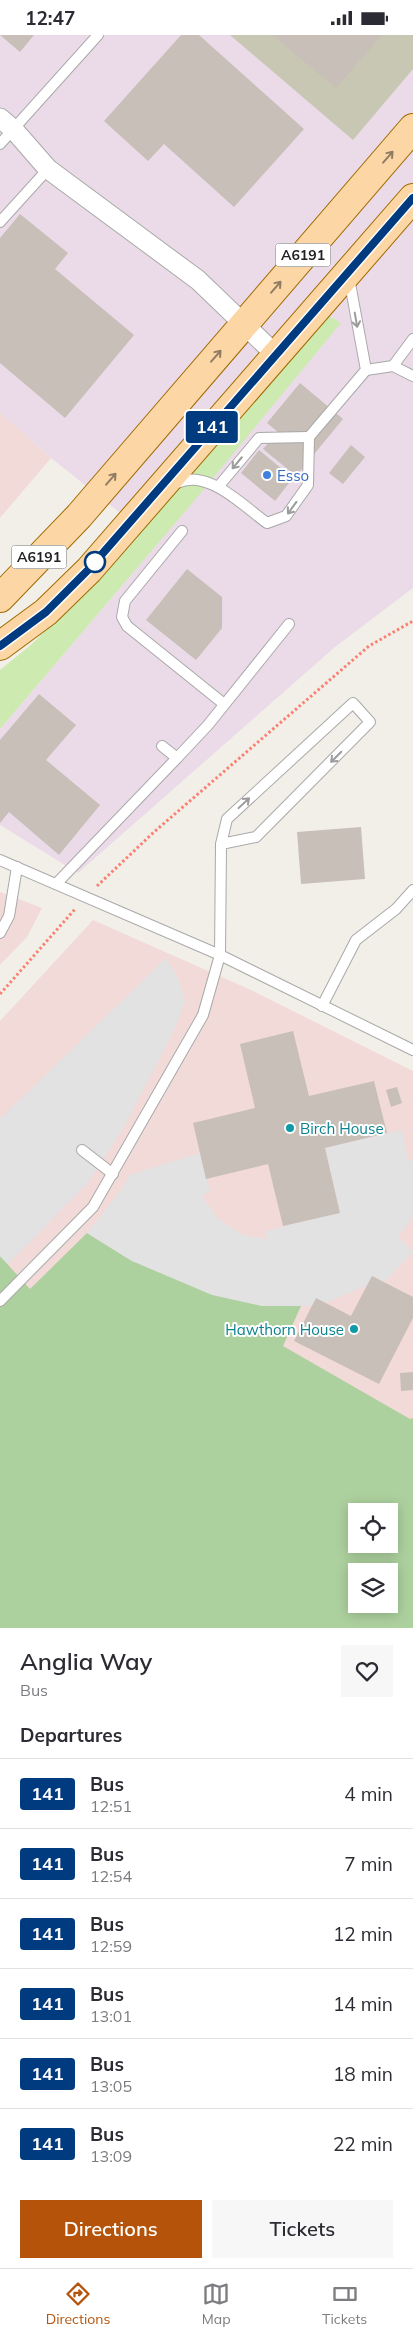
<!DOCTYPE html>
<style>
body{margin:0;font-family:Mulish,sans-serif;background:#f7f7f7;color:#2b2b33;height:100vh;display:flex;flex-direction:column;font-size:19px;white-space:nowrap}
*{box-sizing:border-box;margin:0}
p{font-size:16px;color:#7c7c81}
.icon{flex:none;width:28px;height:28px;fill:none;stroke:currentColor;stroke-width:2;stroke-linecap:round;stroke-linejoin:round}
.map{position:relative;height:1593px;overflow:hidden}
.drawer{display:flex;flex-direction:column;background:#fff;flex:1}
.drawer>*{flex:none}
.badge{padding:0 10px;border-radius:4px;font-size:18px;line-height:32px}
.buttons{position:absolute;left:348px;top:1468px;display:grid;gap:10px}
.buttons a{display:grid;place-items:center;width:50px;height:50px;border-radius:0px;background:#fff;box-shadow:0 2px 12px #0003;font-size:25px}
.map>.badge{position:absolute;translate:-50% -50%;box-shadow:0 0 0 2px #fff}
h2{padding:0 20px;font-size:19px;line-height:45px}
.round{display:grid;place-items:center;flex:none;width:52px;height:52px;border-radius:0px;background:#f7f7f7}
.overview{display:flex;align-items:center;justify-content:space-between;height:85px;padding:0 20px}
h1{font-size:24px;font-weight:600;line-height:38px}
.button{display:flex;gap:10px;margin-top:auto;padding:10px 20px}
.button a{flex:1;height:58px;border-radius:0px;background:#b45309;color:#fff;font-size:20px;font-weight:600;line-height:58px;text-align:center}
.button a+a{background:#f7f7f7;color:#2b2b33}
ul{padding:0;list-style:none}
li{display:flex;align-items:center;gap:15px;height:70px;padding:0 20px;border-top:1px solid #e1e1e2}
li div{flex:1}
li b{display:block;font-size:19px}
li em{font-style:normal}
li .badge{min-width:55px;font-weight:700;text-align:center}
.status{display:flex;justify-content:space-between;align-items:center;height:35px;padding:0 25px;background:#fff;direction:ltr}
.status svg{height:14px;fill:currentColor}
.dock{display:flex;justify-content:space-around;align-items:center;height:70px;border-top:1px solid #e1e1e2;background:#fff;font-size:14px;color:#7c7c81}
.dock a{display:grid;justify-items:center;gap:2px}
.dock .active{color:#b45309}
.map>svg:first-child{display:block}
</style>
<div class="status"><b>12:47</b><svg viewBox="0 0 49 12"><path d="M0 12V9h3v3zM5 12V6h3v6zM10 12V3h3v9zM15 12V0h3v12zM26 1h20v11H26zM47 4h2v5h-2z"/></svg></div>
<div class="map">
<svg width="413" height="1593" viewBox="0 0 413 1593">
<rect width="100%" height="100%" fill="#f2efe9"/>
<g fill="#f2dad9" fill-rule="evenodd">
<polygon points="0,377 51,423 0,483"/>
<polygon points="0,857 42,873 27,902 0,930"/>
<path d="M93 885 251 955 413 1036V1593H0V986ZM356 1476H389V1509H356ZM356 1536H389V1569H356Z"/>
</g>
<polygon fill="#ebdbe8" points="0,0 413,0 413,553 335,612 78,838 0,790 0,694 158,508 51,423 0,377"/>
<polygon fill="#c7c7b4" points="230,0 413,0 413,34 353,105"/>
<polygon fill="#cdebb0" points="328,280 341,288 194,466 0,694 0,635 32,609 99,542"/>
<path fill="#add19e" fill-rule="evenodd" d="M87 1198 132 1226 262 1271H301L283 1311 410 1384 413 1383V1593H0V1221L30 1254ZM356 1476H389V1509H356ZM356 1536H389V1569H356Z"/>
<g fill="#e2e2e2">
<polygon points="166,923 178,943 185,967 174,995 124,1092 88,1148 8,1229 0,1221 0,1084"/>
<polygon points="402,1095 408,1126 413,1125 413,1182 398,1202 413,1217 384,1247 372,1241 368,1250 325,1268 316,1263 312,1271 262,1271 212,1260 132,1226 87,1198 122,1154 129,1140 200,1118 210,1157 201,1160 218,1184 243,1200 267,1204 266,1196 340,1177 325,1113"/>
</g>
<g fill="#c7bfb8">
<polygon points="0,0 34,0 20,17"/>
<polygon points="181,0 199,0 304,94 234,172 164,109 148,126 104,86"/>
<polygon points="272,0 382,0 336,53"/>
<polygon points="20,179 68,218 55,234 134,300 65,383 0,328 0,203"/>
<polygon points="300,348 343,384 296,441 263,414 278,397 267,388"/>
<polygon points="351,410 365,422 343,449 329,438"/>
<polygon points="259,415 293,443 275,466 241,438"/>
<polygon points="187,534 222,562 222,593 196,625 146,585"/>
<polygon points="39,659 76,690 46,725 100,770 59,820 9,777 0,788 0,705"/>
<polygon points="361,792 365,844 301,849 297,797"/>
<polygon points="293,996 309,1061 374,1046 387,1098 325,1113 340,1178 283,1191 268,1129 206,1144 193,1088 255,1073 240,1009"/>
<polygon points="397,1052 402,1068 391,1072 386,1055"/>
<polygon points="372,1241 413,1262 413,1283 379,1349 294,1306 316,1263 351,1281"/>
<polygon points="413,1337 413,1355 401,1356 400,1338"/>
</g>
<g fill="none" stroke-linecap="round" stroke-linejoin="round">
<defs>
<g id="lane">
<polyline points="0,109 98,0"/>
<polyline points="0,187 48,134"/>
<polyline points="393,331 413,304"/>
<polyline points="366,335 393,331 413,341"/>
<path d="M177 448C208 433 243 471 267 488L286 481 308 450 309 402 366 335 349 243"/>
<polyline points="218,452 259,403 309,402"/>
<polyline points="182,496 125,566 122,582 127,591 224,669"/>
<polyline points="177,723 208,690 289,589"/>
<polyline points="0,825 220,920 413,1015"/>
<polyline points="56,849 177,723 162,711"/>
<polyline points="0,898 9,881 17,832"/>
<polyline points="322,971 356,905 396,874 413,855"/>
<polyline points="82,1115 113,1139"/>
<polyline points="0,1266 93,1172 203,980 220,920 221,809 227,784 353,668 370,687 256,802 221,809"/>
</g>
<polyline id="street" points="0,83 14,95 48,134 198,245 275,319"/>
<g id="primary">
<polyline points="0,563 79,481 413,93"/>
<polyline points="0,611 46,577 89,535 413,163"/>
</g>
</defs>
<use href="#lane" stroke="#a9a9a9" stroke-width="12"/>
<use href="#street" stroke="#a9a9a9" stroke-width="21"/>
<use href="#primary" stroke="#a06b00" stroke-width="30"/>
<g stroke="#fa8072" stroke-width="3" stroke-dasharray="2.5 2.5" stroke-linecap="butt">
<polyline points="97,851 154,797 369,611 413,586"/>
<polyline points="0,959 76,873"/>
</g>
<use href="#lane" stroke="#fff" stroke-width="10"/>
<use href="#street" stroke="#fff" stroke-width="19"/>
<use href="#primary" stroke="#fcd6a4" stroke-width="28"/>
</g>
<defs><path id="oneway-shaft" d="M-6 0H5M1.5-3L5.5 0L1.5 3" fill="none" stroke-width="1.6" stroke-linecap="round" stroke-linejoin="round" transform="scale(1.25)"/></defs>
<g stroke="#8f7c63">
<use href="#oneway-shaft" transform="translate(388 122) rotate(-49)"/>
<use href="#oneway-shaft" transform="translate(276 252) rotate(-49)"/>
<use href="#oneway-shaft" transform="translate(216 321) rotate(-49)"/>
<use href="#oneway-shaft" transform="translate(111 444) rotate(-49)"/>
</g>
<g stroke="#9c9c9c">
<use href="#oneway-shaft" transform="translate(356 285) rotate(80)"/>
<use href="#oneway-shaft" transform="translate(237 428) rotate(130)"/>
<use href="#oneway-shaft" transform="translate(292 473) rotate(126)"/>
<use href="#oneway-shaft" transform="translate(336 722) rotate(135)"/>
<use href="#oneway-shaft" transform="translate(244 768) rotate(-43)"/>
</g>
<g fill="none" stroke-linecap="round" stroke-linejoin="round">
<defs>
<polyline id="line" points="0,611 46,577 89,534 413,163"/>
</defs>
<use href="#line" stroke="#fff" stroke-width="11"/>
<use href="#line" stroke="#003b80" stroke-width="8"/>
</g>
<circle fill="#3f7fe0" stroke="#fff" stroke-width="2" cx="267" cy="440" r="5"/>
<circle fill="#fff" stroke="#003b80" stroke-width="2.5" cx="95" cy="527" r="10"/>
<g fill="#0f9aa8" stroke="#fff" stroke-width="2">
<circle cx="290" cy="1093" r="5"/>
<circle cx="354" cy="1294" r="5"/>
</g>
<g text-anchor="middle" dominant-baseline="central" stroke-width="4" stroke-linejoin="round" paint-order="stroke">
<g fill="#fff" stroke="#646464" stroke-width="1">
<rect x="275.5" y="208.5" width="55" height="23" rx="4"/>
<rect x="11.5" y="510.5" width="55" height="23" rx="4"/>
</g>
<g font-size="14" font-weight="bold" fill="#222">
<text x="303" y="220">A6191</text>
<text x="39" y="522">A6191</text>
</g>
<g font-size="15" fill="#366cbe" stroke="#fff" text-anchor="start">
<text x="277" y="440">Esso</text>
</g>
<g font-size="15" fill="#0d838f" stroke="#fff" text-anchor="start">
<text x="300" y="1093">Birch House</text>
<text x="344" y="1294" text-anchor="end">Hawthorn House</text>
</g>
</g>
</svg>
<div class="buttons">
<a><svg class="icon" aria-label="locate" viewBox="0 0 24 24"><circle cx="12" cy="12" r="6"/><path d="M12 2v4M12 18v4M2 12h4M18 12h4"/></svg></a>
<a><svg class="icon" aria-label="layers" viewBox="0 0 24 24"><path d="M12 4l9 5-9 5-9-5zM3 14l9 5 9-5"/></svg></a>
</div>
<b class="badge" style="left:212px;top:392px;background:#003b80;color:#fff">141</b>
</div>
<section class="drawer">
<div class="overview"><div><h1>Anglia Way</h1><p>Bus</p></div><a class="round"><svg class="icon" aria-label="heart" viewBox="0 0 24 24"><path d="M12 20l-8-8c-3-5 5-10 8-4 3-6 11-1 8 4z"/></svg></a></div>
<h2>Departures</h2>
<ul>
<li><span class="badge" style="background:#003b80;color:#fff">141</span><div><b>Bus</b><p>12:51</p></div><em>4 min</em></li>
<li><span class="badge" style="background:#003b80;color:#fff">141</span><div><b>Bus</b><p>12:54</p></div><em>7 min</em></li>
<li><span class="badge" style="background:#003b80;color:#fff">141</span><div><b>Bus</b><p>12:59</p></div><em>12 min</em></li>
<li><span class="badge" style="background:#003b80;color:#fff">141</span><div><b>Bus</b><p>13:01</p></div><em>14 min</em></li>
<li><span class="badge" style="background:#003b80;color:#fff">141</span><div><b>Bus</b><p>13:05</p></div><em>18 min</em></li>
<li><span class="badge" style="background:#003b80;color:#fff">141</span><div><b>Bus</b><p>13:09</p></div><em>22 min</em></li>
</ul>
<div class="button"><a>Directions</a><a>Tickets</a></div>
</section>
<nav class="dock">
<a class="active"><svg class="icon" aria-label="directions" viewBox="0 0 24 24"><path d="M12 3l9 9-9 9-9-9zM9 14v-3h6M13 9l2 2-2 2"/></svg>Directions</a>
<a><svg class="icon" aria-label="map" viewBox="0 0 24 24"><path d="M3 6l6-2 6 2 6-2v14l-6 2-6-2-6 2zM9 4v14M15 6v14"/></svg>Map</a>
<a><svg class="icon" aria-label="tickets" viewBox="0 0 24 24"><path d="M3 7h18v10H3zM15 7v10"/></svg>Tickets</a>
</nav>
